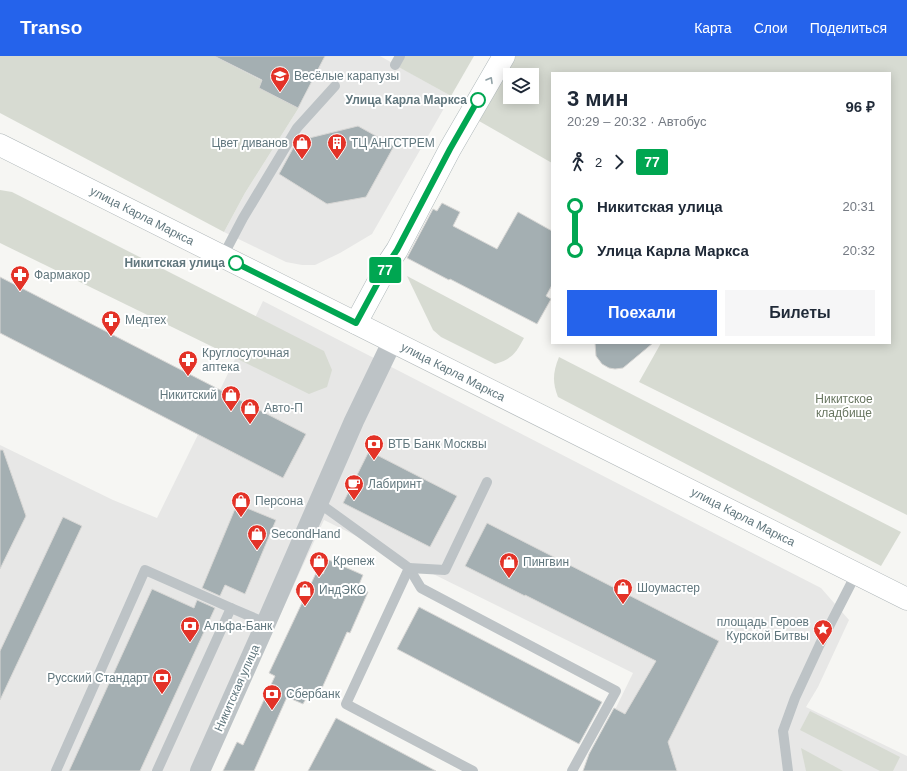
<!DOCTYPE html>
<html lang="ru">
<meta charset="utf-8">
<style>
body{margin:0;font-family:Arial,sans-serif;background:#f6f6f7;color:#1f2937;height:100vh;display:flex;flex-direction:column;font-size:15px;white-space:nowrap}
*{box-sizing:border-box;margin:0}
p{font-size:13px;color:#747a83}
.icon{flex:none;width:22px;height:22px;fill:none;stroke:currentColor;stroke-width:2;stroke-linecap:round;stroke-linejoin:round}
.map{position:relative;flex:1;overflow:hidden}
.drawer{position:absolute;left:551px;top:16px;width:340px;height:272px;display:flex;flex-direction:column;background:#fff;border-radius:0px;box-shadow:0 2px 10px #0003}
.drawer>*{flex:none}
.badge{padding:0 8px;border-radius:3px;font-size:14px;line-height:26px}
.buttons{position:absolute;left:503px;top:12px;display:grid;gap:8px}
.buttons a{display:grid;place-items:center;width:36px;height:36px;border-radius:0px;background:#fff;box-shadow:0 2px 10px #0003;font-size:20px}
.map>.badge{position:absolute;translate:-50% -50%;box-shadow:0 0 0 2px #fff}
.legs{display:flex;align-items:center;gap:6px;height:44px;padding:0 16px;font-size:13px}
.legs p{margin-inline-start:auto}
.headline{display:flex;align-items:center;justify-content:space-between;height:68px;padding:0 16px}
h1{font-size:22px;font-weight:800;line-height:30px}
.primary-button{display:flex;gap:8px;margin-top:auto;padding:8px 16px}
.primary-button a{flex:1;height:46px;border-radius:0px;background:#2563eb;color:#fff;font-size:16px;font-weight:800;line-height:46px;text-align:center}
.primary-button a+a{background:#f6f6f7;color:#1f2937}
ul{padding:0 16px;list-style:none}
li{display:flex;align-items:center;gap:14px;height:44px;font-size:15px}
li i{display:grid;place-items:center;width:6px;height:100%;margin:0 5px;background:currentColor}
li i::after{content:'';width:10px;height:10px;margin:-5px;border:3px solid;border-radius:50%;background:#fff}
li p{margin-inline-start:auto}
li:first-child i{background:linear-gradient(#0000 50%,currentColor 0)}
li:last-child i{background:linear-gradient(currentColor 50%,#0000 0)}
header{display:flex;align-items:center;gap:24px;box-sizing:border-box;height:56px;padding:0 20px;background:#2563eb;color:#fff}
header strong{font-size:19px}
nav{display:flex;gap:22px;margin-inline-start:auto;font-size:14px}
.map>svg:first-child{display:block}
</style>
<header>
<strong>Transo</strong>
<nav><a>Карта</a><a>Слои</a><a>Поделиться</a></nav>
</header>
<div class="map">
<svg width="907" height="715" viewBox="0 0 907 715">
<rect width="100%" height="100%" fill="#f6f6f3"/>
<g fill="#e7e7e6">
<polygon points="325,0 380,0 451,40 372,178 340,197 315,209 302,209 286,206 224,176 245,137 298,53"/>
<polygon points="263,245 821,532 849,564 818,631 806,651 907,700 907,715 585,715 633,617 324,464 208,715 0,715 0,389 113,444 157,462 220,334"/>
</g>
<g fill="#d7dbd2" fill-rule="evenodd">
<polygon points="0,0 214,0 302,45 298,53 245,137 224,176 0,57"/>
<polygon points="400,0 474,0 451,40 395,9"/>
<path d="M516 0H907V459L639 326 661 287H890V17H552V107L479 65ZM510 19H532V41H510Z"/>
<polygon points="0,134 12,136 324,295 332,314 327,331 309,338 0,187"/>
<path d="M407 220 524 282C516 297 512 303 495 308L441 281 433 274Z"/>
<path d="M559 301 901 476 881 510 558 341C552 326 553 316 559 301Z"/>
<polygon points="810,655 900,701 893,715 880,715 800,674"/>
<polygon points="801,692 843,715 806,715"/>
</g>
<g fill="#a4afb2" stroke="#d8d7d5">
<polygon points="214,0 325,0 298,52 259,32 262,24"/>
<polygon points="358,70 394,90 366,141 327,148 279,118 297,85"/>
<polygon points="442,147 460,156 453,170 497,193 518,156 552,175 552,229 546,240 551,243 537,268 450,223 449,224 407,202 433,153 437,155"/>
<polygon points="0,221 306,378 283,422 0,277"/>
<polygon points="595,287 653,287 623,312 615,313 609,312 602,308 596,300"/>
<polygon points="0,394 3,394 26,460 0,513"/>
<polygon points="369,395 457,440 430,491 343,447"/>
<polygon points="237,448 276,464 245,538 225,529 220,540 202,532"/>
<polygon points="63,461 82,470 0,644 0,595"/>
<polygon points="487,467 719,585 668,686 677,715 583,715 589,698 614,652 625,658 656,605 525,539 525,540 465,510"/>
<polygon points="329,504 363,519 358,531 368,536 350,577 347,576 318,641 309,637 303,648 287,641 254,715 223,715 237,686 243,689 275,620 269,617 317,515 323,518"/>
<polygon points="152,533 194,552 197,544 215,552 140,715 69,715"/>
<polygon points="419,551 602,646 579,688 397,593"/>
<polygon points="336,662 436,715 308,715"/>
</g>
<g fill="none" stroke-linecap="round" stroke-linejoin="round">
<defs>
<polyline id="secondary" points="356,267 389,206 397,194 450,93 504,0"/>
<polyline id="primary" points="0,89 907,543"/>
</defs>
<use href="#secondary" stroke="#afb8ba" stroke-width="23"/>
<use href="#primary" stroke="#aeb6b8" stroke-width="23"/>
<g stroke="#bdc3c6" stroke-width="10">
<polyline points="395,9 400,0"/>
<polyline points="223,200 243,162 297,72 335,30"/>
<polyline points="319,447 409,512 346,648 473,715"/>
<polyline points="409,512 421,532 616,635 572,715"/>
<polyline points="409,512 445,514 487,426"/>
<polyline points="56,715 145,514 231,552"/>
<polyline points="157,715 231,552 266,567"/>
<polyline points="788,715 783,675 795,642 820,588 856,518"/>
</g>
<polyline stroke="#bdc3c6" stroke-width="20" points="200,715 266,567 354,365 392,286"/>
<use href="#secondary" stroke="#fff" stroke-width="22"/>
<use href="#primary" stroke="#fff" stroke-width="22"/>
</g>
<defs><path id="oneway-chevron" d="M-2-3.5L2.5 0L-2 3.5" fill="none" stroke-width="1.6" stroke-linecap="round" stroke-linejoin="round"/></defs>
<use stroke="#90a0a5" href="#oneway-chevron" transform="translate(490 24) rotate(-60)"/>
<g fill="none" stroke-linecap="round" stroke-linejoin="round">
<defs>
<polyline id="line-1" points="236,207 356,267 389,206 397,194 450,93 478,44"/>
</defs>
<use href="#line-1" stroke="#fff" stroke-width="9"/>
<use href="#line-1" stroke="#00a651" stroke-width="6"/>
</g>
<defs>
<symbol id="school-pin" viewBox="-11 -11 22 30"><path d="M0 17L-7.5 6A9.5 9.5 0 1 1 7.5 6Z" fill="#e33227" stroke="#fff"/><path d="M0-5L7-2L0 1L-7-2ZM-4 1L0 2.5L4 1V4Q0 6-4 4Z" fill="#fff"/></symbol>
<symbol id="shop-pin" viewBox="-11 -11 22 30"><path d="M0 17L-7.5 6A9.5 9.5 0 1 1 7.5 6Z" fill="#e33227" stroke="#fff"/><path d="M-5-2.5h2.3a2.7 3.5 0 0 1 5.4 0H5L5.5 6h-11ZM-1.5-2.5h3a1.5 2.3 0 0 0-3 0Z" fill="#fff"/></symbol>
<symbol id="building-pin" viewBox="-11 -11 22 30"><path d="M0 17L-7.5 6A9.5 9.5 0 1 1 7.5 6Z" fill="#e33227" stroke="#fff"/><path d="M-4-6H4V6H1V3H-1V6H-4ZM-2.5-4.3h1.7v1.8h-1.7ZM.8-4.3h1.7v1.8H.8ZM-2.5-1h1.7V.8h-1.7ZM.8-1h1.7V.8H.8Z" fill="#fff"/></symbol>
<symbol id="pharmacy-pin" viewBox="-11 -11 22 30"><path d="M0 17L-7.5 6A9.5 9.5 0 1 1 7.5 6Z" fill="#e33227" stroke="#fff"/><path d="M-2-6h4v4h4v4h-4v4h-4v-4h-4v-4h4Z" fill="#fff"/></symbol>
<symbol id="bank-pin" viewBox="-11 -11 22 30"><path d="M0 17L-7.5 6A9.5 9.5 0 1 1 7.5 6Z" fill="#e33227" stroke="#fff"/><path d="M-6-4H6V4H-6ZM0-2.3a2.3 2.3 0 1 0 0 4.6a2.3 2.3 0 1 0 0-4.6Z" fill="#fff"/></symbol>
<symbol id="cafe-pin" viewBox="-11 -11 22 30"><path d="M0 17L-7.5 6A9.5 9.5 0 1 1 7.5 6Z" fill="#e33227" stroke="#fff"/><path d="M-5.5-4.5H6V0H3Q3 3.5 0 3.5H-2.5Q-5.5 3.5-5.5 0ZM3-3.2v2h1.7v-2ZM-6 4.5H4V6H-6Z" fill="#fff"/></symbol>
<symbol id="sight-pin" viewBox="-11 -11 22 30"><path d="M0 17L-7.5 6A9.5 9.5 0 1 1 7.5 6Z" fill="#e33227" stroke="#fff"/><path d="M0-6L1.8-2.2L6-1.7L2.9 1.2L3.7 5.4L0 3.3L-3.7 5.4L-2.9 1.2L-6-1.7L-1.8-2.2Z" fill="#fff"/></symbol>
</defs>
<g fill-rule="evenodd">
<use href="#school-pin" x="269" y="9" width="22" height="30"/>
<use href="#shop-pin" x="291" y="76" width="22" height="30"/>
<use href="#building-pin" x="326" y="76" width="22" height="30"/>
<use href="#pharmacy-pin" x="9" y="208" width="22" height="30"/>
<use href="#pharmacy-pin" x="100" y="253" width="22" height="30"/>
<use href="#pharmacy-pin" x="177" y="293" width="22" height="30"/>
<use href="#shop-pin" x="220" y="328" width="22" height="30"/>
<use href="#shop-pin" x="239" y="341" width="22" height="30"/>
<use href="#bank-pin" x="363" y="377" width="22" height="30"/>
<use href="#cafe-pin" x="343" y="417" width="22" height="30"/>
<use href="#shop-pin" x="230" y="434" width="22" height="30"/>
<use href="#shop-pin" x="246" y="467" width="22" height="30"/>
<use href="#shop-pin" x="308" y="494" width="22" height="30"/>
<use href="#shop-pin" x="498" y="495" width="22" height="30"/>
<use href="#shop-pin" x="612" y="521" width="22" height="30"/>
<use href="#shop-pin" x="294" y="523" width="22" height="30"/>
<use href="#bank-pin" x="179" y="559" width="22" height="30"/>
<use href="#sight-pin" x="812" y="562" width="22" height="30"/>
<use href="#bank-pin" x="151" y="611" width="22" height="30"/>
<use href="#bank-pin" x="261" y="627" width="22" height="30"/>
</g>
<g fill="#fff" stroke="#00a651" stroke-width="2">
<circle cx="478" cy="44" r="7"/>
<circle cx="236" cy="207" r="7"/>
</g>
<g text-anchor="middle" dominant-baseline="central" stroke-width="4" stroke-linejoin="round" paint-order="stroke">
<g font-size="12" fill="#61777e" stroke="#fff" text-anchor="start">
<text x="294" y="20">Весёлые карапузы</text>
<text x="288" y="87" text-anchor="end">Цвет диванов</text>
<text x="351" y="87">ТЦ АНГСТРЕМ</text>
<text x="34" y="219">Фармакор</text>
<text x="125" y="264">Медтех</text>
<text x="202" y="297">Круглосуточная<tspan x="202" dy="14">аптека</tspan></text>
<text x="217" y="339" text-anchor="end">Никитский</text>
<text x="264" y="352">Авто-П</text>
<text x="388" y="388">ВТБ Банк Москвы</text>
<text x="368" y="428">Лабиринт</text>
<text x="255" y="445">Персона</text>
<text x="271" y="478">SecondHand</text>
<text x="333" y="505">Крепеж</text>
<text x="523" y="506">Пингвин</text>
<text x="637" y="532">Шоумастер</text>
<text x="319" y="534">ИндЭКО</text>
<text x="809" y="566" text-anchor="end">площадь Героев<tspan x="809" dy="14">Курской Битвы</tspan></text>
<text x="204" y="570">Альфа-Банк</text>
<text x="148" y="622" text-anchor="end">Русский Стандарт</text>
<text x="286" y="638">Сбербанк</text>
</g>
<g font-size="12" font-weight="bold" fill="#61777e" stroke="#fff" text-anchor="end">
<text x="467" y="44">Улица Карла Маркса</text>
<text x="225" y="207">Никитская улица</text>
</g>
<g font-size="12" fill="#61777e" stroke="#fff">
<text transform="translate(142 160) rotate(27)">улица Карла Маркса</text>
<text transform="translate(453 316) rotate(27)">улица Карла Маркса</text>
<text transform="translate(743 461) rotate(27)">улица Карла Маркса</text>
<text transform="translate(237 632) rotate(-66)">Никитская улица</text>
</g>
<g font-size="12" fill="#687660" stroke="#fff">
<text x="844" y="343">Никитское<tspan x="844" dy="14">кладбище</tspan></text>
</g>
</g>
</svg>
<div class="buttons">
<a><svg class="icon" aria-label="layers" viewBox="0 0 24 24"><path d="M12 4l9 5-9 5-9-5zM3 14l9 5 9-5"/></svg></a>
</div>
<b class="badge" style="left:385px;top:214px;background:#00a651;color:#fff">77</b>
<section class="drawer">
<div class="headline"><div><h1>3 мин</h1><p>20:29 – 20:32 · Автобус</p></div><b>96 ₽</b></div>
<div class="legs"><svg class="icon" aria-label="walk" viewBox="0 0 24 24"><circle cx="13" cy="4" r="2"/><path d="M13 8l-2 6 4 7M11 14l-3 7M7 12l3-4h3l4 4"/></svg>2<svg class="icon" aria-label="forward" viewBox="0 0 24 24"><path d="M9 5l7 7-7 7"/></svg><b class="badge" style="background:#00a651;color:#fff">77</b></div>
<ul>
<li><i style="color:#00a651"></i><b>Никитская улица</b><p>20:31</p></li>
<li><i style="color:#00a651"></i><b>Улица Карла Маркса</b><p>20:32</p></li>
</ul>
<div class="primary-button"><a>Поехали</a><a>Билеты</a></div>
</section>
</div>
